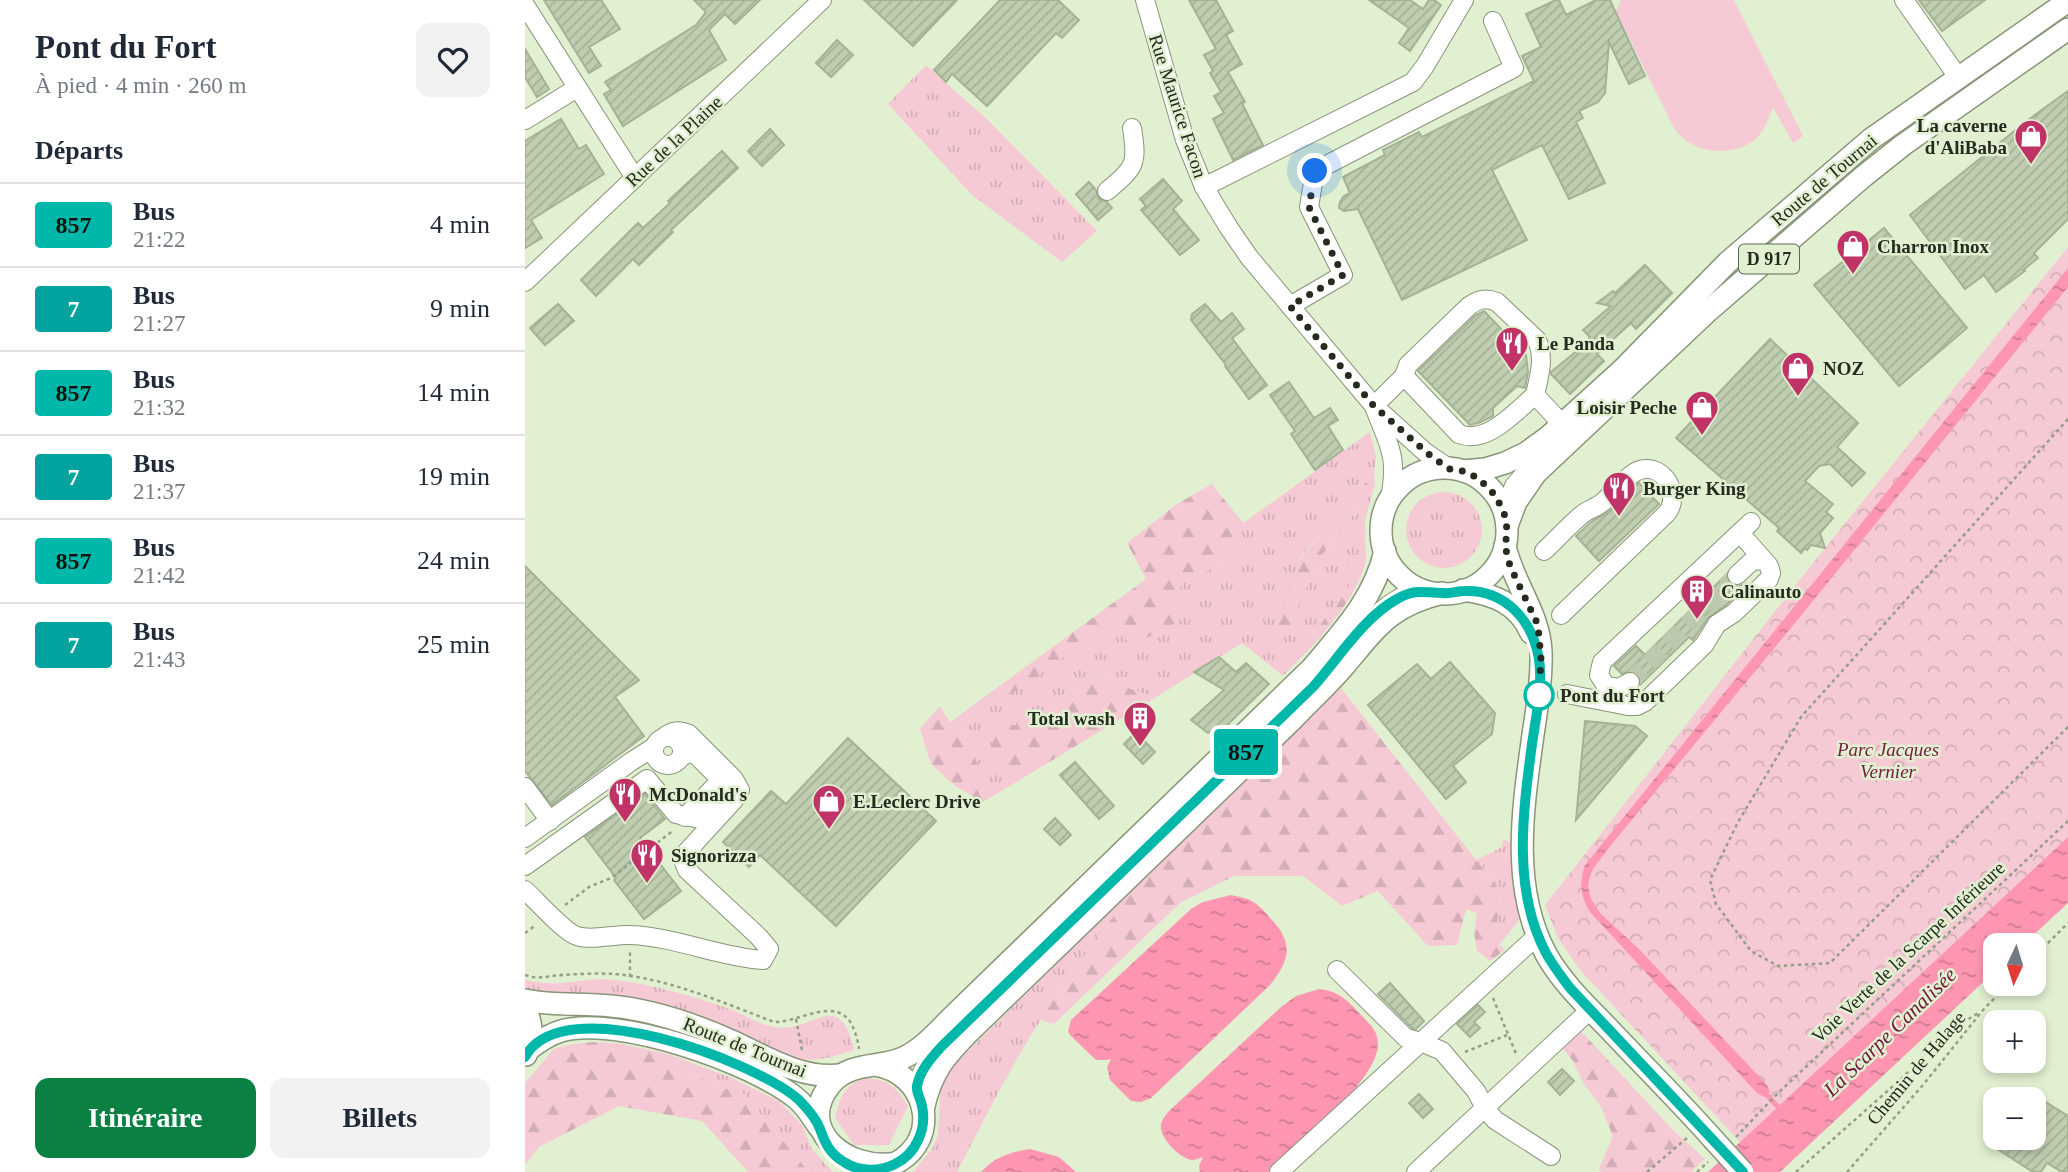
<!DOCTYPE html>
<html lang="fr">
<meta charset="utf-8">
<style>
body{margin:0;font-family:Georgia,serif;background:#f2f2f3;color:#1f2937;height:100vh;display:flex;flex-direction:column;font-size:26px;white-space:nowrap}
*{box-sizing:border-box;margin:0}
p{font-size:23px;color:#747a83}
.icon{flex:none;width:38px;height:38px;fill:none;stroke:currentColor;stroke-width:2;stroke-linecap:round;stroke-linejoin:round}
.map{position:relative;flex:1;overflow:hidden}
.details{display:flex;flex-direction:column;background:#fff;width:525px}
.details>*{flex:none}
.badge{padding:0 14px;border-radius:5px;font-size:24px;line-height:46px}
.needle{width:46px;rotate:184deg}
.controls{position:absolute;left:1458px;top:933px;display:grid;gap:14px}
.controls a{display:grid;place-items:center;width:63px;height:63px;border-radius:14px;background:#fff;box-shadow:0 4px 10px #0003;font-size:35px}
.you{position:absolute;width:35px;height:35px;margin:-18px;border:5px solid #fff;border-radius:50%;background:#1a73e8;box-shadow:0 0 0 10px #1a73e833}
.map>.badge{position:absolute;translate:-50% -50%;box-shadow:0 0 0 4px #fff}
h2{padding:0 35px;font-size:26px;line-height:63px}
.round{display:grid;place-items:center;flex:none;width:74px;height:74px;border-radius:14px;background:#f2f2f3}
.summary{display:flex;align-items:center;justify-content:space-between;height:119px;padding:0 35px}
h1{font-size:33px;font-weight:600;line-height:52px}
.button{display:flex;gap:14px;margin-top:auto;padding:14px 35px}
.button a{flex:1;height:80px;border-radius:14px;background:#0b8043;color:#fff;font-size:28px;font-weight:600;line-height:80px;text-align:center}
.button a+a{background:#f2f2f3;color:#1f2937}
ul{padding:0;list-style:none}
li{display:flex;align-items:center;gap:21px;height:84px;padding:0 35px;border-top:2px solid #e0e1e3}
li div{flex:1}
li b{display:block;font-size:26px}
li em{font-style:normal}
li .badge{min-width:77px;font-weight:700;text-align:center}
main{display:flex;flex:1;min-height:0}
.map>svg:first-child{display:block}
</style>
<main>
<section class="details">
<div class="summary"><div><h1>Pont du Fort</h1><p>À pied · 4 min · 260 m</p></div><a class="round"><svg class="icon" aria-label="heart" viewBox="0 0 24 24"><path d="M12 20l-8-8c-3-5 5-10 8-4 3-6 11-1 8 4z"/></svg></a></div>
<h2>Départs</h2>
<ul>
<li><span class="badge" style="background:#00b8a9;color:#111">857</span><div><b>Bus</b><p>21:22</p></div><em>4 min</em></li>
<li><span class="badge" style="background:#00a39e;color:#fff">7</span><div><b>Bus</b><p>21:27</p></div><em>9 min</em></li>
<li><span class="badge" style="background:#00b8a9;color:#111">857</span><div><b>Bus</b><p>21:32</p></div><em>14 min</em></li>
<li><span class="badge" style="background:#00a39e;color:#fff">7</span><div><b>Bus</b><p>21:37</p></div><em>19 min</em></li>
<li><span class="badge" style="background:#00b8a9;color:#111">857</span><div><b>Bus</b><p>21:42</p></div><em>24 min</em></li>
<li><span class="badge" style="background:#00a39e;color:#fff">7</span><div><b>Bus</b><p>21:43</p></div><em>25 min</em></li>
</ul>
<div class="button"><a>Itinéraire</a><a>Billets</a></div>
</section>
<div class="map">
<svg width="1543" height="1172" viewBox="0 0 1543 1172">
<defs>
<pattern id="grass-tufts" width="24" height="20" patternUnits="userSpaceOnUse" patternTransform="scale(1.75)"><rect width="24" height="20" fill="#f6cad4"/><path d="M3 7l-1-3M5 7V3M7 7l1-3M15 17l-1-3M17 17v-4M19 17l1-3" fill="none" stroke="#d3aeb6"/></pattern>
<pattern id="forest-firs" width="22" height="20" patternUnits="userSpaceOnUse" patternTransform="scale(1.75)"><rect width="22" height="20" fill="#f6cad4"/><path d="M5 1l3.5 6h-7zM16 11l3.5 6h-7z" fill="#d3aeb6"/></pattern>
<pattern id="park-crowns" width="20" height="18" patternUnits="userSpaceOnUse" patternTransform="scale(1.75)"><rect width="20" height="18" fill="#f6cad4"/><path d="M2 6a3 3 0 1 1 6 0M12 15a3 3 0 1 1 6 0" fill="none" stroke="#d3aeb6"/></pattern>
<pattern id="water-ripples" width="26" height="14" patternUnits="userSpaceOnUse" patternTransform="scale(1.75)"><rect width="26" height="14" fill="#fe96b2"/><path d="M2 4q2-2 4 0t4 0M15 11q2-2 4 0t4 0" fill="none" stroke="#cd7b90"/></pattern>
<pattern id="building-hatch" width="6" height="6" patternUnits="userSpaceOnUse" patternTransform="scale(1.75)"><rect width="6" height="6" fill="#bfceb0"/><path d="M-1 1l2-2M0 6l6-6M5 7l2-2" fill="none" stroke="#a4b197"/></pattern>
</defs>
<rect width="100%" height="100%" fill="#e1f0d1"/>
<g fill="url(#grass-tufts)">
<polygon points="401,65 463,120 572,231 537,262 447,195 363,104"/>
<polygon points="845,432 851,456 849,474 812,513 773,561 765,632 789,566 824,519 836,508 850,484 840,520 841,560 827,559 825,585 788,634 795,638 758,676 717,643 630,698 572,676 535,697 519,723 480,762 483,787 468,796 431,718 462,695 475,701 583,625 656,582 703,561 718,523"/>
<circle cx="919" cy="530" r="38"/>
<polygon points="978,839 985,843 990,895 994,920 974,945 969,940 977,893 951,860 977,847"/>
<path d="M617 879C582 925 548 970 517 1018 485 1067 459 1120 432 1172H388L407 1149 413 1135 416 1085 423 1071Z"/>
<path d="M0 979C27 990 61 976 90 980 129 985 169 996 205 1009 218 1014 231 1023 245 1026 285 1038 314 983 329 1050 308 1057 292 1062 270 1059L0 991Z"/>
<polygon points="143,1054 207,1078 254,1101 278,1126 286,1148 308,1172 284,1172 212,1086 194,1091"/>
<path d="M342 1078C363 1079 373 1089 383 1106L364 1145H329L310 1118C314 1098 320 1083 342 1078Z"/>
</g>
<g fill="url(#forest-firs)">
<polygon points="849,474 850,484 836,508 824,519 789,566 765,632 751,629 773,562 812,513"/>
<polygon points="687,484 718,523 704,561 656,582 653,622 608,645 583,626 475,702 462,695 621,579 602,543 652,504"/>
<path d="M827 558 841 560C834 590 814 614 795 638L788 634 825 585Z"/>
<polygon points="572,676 630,698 483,787 480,762 465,749 473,726 519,723 535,697"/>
<polygon points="816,688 977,893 969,940 980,950 965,961 952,951 949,933 952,913 941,909 932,945 903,946 853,891 817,906 778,876 709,876 656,902 529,1024 515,1020 560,954 617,879"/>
<polygon points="415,706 425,722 431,718 468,796 458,802 430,786 406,764 395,729"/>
<polygon points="1053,1028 1148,1130 1180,1159 1166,1172 1076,1172 1074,1169 1088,1136 1076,1107 1059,1084 1048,1061 1034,1044"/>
<polygon points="70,1042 97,1044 143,1054 194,1091 212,1086 284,1172 223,1172 177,1121 94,1106 14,1147 0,1165 0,1083 29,1049 48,1044"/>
</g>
<polygon fill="url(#park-crowns)" points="1543,247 1543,837 1216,1143 1055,970 1033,938 1020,905 1284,568"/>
<path fill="#f6cad4" d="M1096 0H1209L1278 136 1268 143 1248 107C1239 131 1233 145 1206 150 1187 154 1164 147 1152 132 1145 122 1140 109 1134 98 1119 69 1105 40 1091 11Z"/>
<g fill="url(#water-ripples)">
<path d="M1543 268V287L1261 634 1086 845 1068 869 1064 879 1063 888 1066 899 1076 914 1115 950 1242 1085 1245 1092 1239 1097 1232 1093 1065 912C1055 895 1054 883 1060 865Z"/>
<polygon points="1543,837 1543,903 1498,945 1470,945 1470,971 1255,1172 1183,1172"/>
<path d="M706 895C730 900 731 902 748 921 769 945 764 961 745 985L626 1098 616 1102 606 1101 585 1080 582 1067 586 1059 581 1060H571L545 1035 543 1031 546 1020 666 909 678 902Z"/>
<path d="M794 989C815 991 824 1002 838 1017 846 1025 853 1032 853 1044 853 1081 771 1146 743 1172H675L674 1166 678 1157C675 1158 671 1160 667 1160 655 1159 635 1138 636 1127 636 1120 640 1116 644 1111L756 1007 771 996Z"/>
<path d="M505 1149 534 1157 551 1172H456C470 1157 485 1152 505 1149Z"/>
</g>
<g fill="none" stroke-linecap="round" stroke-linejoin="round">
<polyline stroke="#fe96b2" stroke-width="5" points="1239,1092 1256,1110"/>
</g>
<g fill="url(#building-hatch)" stroke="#a4b295" stroke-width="2">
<polygon points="19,0 76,0 95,29 64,47 76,66 64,73"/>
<polygon points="169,0 235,0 210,24 200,14 184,30 201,60 98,126 79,94 86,90 80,82 171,25 181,12"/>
<polygon points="339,0 432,0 388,46"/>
<polygon points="475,0 533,0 554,20 537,38 531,33 462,106 427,74 421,82 409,70"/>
<polygon points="664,0 691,0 708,31 701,35 717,64 703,72 720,102 717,103 738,145 708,160 688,119 699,113 689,96 696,92 685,73 688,71 679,55 691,49"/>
<polygon points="844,0 885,0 898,9 904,0 909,0 916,5 885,51 874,43 884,28"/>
<polygon points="1031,0 1034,0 1041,15 1071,0 1085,0 1120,76 1104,84 1084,42 1080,93 1073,102 1054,111 1058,118 1051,122 1080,183 1044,199 1017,145 967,170 1002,240 877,300 833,209 819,211 814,208 815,202 819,196 825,193 818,177 860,155 858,150 894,132 897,137 1009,81 997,56 1016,47 1001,14"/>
<polygon points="1394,0 1460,0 1417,31"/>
<polygon points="312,40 328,55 306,77 291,63"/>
<polygon points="0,49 24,89 12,97 0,77"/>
<polygon points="1543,91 1543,219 1509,253 1513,258 1498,270 1500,271 1471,292 1459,275 1440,289 1385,215 1503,120"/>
<polygon points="36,119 54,149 61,145 79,174 6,220 17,238 0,248 0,141"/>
<polygon points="245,129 259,145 237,166 223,151"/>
<polygon points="197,151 213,168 146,230 148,232 114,265 108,259 71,296 56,280 113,223 118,228 145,203 143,201"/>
<polygon points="638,179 657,201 648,209 674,240 655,255 616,210 621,206 615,199"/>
<polygon points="564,182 571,190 574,199 582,202 587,208 573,220 551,194"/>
<polygon points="1359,228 1442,328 1374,386 1289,285"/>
<polygon points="1120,265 1147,293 1111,329 1106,323 1072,354 1079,361 1045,394 1026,374 1026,372 1059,345 1065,337 1058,330 1086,306 1072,303 1088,291 1090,293"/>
<polygon points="33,304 49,321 20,345 5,328"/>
<polygon points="680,304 696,322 707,313 719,329 707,338 742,385 724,399 700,366 701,365 666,320 667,314"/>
<polygon points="959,311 1001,355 1003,372 1000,388 992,386 968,408 968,416 956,422 945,425 893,371 951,315"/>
<polygon points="1245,339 1333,423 1312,447 1340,473 1327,486 1305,464 1294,466 1280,481 1308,504 1301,512 1308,518 1295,533 1300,548 1286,545 1282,550 1280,548 1276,553 1252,531 1254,528 1151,438"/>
<polygon points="764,382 789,418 805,408 813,420 803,426 818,450 790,470 766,434 770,431 745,395"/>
<polygon points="1114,483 1134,504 1074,561 1051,536 1066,522 1085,511"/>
<polygon points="0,566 114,680 90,697 119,736 27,805 0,771"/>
<polygon points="1201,575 1203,582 1208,586 1214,586 1220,583 1222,585 1202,604 1183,618 1168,640 1164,637 1116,684 1115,677 1111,673 1105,671 1097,674 1089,666 1111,646 1120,655"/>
<polygon points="694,657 711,672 721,663 744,684 694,733 689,728 683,733 666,720 699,690 669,672"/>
<polygon points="925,662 970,713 967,734 928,766 941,782 921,799 843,705 892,664 906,679"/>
<polygon points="1060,721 1110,726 1122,736 1051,820"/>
<polygon points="611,732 630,752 618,764 599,744"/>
<polygon points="323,738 411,821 311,926 235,855 224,867 198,842 246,791 261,804"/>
<polygon points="550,762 589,806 574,819 535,775"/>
<polygon points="120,794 140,819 115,838 156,891 119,919 89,880 91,878 60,837"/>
<polygon points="530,818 546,835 535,845 519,829"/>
<polygon points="865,983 899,1021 891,1029 887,1028 853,994"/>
<polygon points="953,1005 960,1012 949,1022 955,1028 945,1037 932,1024"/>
<polygon points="1037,1069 1049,1081 1035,1095 1023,1082"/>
<polygon points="894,1094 908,1109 898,1118 884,1103"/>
<polygon points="1508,1094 1543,1116 1543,1172 1537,1172 1522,1163 1516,1172 1508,1172 1474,1150 1483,1138 1508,1138"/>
</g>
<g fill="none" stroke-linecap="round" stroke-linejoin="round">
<polyline stroke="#bcc9ae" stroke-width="18" stroke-dasharray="18 9" stroke-linecap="butt" points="1105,682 1212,575"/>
<defs>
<g id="minor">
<polyline points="620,0 660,140 679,187 704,228 724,257 849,406 900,452 925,469"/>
<polyline points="1379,0 1433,77"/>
<polyline points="0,5 110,178"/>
<polyline points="0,120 52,88"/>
<polyline points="679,187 888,82 900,66 939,0"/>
<path d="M582 191C610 167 613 165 607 128"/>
<polyline points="0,282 297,0"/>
<polyline points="765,306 818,275 784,207 790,171 989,68 968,21"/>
<path d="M879 376 883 365 944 306C953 299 961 297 972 302L1012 340C1020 358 1014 377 1010 395"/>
<path d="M849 406 879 376 934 434C962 445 990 412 1010 395L1038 425"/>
<path d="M850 409C865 448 873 456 865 499"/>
<polyline points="979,511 989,486 1008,464"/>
<path d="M1019 551C1032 539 1045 524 1059 513 1065 509 1072 507 1078 502 1087 494 1104 473 1115 470 1140 463 1156 496 1142 513L1036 615"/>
<polyline points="1212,575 1227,561 1238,560"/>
<path d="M844 623C859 607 876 593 899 590"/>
<polyline points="1105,682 1094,688 1081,686 1074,675 1077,662 1226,522"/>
<polyline points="1042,694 1103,706 1112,706 1120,702 1179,645 1192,624 1209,613 1244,579 1246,573 1244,566 1215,533"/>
<circle cx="143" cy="751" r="14"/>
<polyline points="0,787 25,821"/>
<polyline points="160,817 196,780"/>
<polyline points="0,838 107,761 129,747"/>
<path d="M0 866 122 779 151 814 175 819C192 807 194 802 196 780L171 755 164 753 156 757"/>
<path d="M0 890C12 901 39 932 52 936 66 941 91 934 106 935 151 937 194 957 238 960L244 949 234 937 162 870 157 857 209 800 215 790 209 779 164 734C153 730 148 730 139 737"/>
<polyline points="812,970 881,1038 896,1042 917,1051 951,1091 960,1108 970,1120 1026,1156"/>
<path d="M392 1091C393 1069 411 1052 427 1037"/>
<polyline points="754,1172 1013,935"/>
<polyline points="891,1172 1066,1009"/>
</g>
<g id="major">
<circle cx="919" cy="531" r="63"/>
<polyline points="938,471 960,469 980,463 1001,453 1023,437 1096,371 1203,262 1346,139 1543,1"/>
<polyline points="982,526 991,502 1011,473 1182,312 1339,176 1378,145 1543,29"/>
<path d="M980 546C988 583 1014 612 1016 651 1017 679 1012 707 1008 735 998 807 985 887 1021 954 1037 983 1063 1007 1086 1031 1120 1067 1155 1102 1188 1139"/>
<path d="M938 590C968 594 993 603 1006 633"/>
<path d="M0 1000C28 1006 57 1003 86 1006 129 1010 169 1024 209 1042 243 1058 276 1079 315 1075"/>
<path d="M0 1008C8 1024 8 1039 1 1055"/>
<path d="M3 1050C13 1042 23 1035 36 1031 92 1015 226 1062 271 1098 281 1106 287 1117 294 1127"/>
<path d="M350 1065C400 1072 419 1137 371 1163 321 1172 269 1128 306 1084 325 1061 355 1069 380 1057 397 1049 411 1033 425 1019L787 668C818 631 849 599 860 551"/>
<path d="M398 1110C406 1072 420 1056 446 1030L768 719C785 701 804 684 820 665 853 626 865 606 917 593"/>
</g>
</defs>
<use href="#minor" stroke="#889579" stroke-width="20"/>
<use href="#major" stroke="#889579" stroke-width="24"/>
<g stroke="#949f88" stroke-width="2.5" stroke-dasharray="3.5 3.5" stroke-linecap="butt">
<polyline points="1543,419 1276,717 1213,822 1185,880 1191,904 1226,951 1253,966 1305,963 1543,727"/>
<polyline points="40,905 64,887 86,878 149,830"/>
<polyline points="0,933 11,925"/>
<polyline points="1508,958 1543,923"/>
<path d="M0 975C13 980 23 976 37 975 54 974 73 973 90 974 145 979 199 1003 249 1022 273 1023 309 996 326 1023 330 1031 333 1040 334 1049"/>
<polyline points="105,977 105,952"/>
<polyline points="968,998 992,1056"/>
<polyline points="271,1019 277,1050"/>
<polyline points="940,1052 982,1035"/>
<polyline points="1211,1137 1251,1095 1543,821"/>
<polyline points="1122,1172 1162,1138"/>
<polyline points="1172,1172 1183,1162"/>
<polyline points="1271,1172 1376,1079 1424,1031 1455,1012"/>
<polyline points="1322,1172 1398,1085 1458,1010 1483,984"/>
</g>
<use href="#minor" stroke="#fff" stroke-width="18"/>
<use href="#major" stroke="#fff" stroke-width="21"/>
<defs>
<polyline id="major-bridge" points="1188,1139 1218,1172"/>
</defs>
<use href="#major-bridge" stroke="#889579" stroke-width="24" stroke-linecap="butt"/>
<use href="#major-bridge" stroke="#fff" stroke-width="21"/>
</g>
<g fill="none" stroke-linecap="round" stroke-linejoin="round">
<defs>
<path id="line" d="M0 1057C37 988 229 1061 273 1099 281 1107 291 1118 295 1129 300 1143 305 1154 319 1162 334 1172 354 1172 370 1164 391 1154 402 1129 397 1106 396 1099 391 1093 392 1086 395 1070 407 1057 417 1046L788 687C813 659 839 617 872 599 892 588 898 593 918 593 925 594 932 591 939 591 980 589 1008 621 1014 659 1018 687 1011 716 1007 744 998 812 987 889 1021 953 1028 966 1037 977 1045 988L1218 1172"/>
</defs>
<use href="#line" stroke="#fff" stroke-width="16"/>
<use href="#line" stroke="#00b8a9" stroke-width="10"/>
<polyline stroke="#262b20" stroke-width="7" stroke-dasharray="0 12.6" points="790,171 784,207 818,275 765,306 849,406 907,457 925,469 938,471 953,478 971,496 981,518 982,533 980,546 985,566 1013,625 1016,659 1014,695"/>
</g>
<defs>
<symbol id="shop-pin" viewBox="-11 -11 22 30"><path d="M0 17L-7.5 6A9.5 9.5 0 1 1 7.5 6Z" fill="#bf3367" stroke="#e1f0d1"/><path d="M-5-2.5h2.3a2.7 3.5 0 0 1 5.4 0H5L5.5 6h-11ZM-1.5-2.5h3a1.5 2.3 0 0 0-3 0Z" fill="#fff"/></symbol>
<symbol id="restaurant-pin" viewBox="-11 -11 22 30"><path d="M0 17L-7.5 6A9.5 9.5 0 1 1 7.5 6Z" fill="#bf3367" stroke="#e1f0d1"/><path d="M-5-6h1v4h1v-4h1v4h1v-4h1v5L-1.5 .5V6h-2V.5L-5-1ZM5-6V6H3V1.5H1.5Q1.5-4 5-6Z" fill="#fff"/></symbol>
<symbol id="building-pin" viewBox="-11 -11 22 30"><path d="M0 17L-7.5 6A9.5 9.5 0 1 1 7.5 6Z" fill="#bf3367" stroke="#e1f0d1"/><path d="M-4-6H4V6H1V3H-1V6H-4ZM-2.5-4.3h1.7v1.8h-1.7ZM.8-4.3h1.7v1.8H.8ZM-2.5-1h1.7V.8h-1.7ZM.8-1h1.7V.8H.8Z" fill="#fff"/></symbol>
</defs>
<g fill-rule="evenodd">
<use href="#shop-pin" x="1487" y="117" width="38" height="52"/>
<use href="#shop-pin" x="1309" y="227" width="38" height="52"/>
<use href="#restaurant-pin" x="968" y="324" width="38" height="52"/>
<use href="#shop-pin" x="1254" y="349" width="38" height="52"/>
<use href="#shop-pin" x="1158" y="388" width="38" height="52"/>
<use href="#restaurant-pin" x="1075" y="469" width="38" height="52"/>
<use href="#building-pin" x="1153" y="572" width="38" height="52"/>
<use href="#building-pin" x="596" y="699" width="38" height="52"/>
<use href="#restaurant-pin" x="81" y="775" width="38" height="52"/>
<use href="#shop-pin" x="285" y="782" width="38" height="52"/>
<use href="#restaurant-pin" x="103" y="836" width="38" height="52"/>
</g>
<circle fill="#fff" stroke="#00b8a9" stroke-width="3.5" cx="1014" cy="695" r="14"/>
<g text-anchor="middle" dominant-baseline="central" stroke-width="5" stroke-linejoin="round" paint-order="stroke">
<rect fill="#e1f0d1" stroke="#5e6655" stroke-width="2" x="1214" y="244.5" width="60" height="29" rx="5"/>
<g font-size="18" font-weight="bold" fill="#262b20">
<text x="1244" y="259">D 917</text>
</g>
<g font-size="19" fill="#262b20" stroke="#e1f0d1">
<text transform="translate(653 106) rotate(72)">Rue Maurice Facon</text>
<text transform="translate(149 141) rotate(-43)">Rue de la Plaine</text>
<text transform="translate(1299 180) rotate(-40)">Route de Tournai</text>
<text transform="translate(1383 952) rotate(-43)">Voie Verte de la Scarpe Inférieure</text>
<text transform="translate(220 1047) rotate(22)">Route de Tournai</text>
<text transform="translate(1391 1068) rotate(-50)">Chemin de Halage</text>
</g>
<g font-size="19" font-weight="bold" fill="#262b20" stroke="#e1f0d1" text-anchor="start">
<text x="1482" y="125" text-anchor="end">La caverne<tspan x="1482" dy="22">d'AliBaba</tspan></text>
<text x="1352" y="246">Charron Inox</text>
<text x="1012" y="343">Le Panda</text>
<text x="1298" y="368">NOZ</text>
<text x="1152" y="407" text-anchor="end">Loisir Peche</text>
<text x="1118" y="488">Burger King</text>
<text x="1196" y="591">Calinauto</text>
<text x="590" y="718" text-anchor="end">Total wash</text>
<text x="124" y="794">McDonald's</text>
<text x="328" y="801">E.Leclerc Drive</text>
<text x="146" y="855">Signorizza</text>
</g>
<g font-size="19" font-weight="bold" fill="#262b20" stroke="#e1f0d1" text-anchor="start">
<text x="1035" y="695">Pont du Fort</text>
</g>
<g font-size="19" font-style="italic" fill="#761b3d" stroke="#e1f0d1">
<text x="1363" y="749">Parc Jacques<tspan x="1363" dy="22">Vernier</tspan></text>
</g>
<g font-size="21" font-style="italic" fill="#71163a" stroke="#e1f0d1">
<text transform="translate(1365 1032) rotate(-44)">La Scarpe Canalisée</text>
</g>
</g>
</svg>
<div class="controls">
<a><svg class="needle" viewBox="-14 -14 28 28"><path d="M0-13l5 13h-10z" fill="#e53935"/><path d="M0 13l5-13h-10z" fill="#747a83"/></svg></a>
<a>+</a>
<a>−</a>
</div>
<div class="you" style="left:790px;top:171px"></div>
<b class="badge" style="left:721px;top:752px;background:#00b8a9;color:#111">857</b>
</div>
</main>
